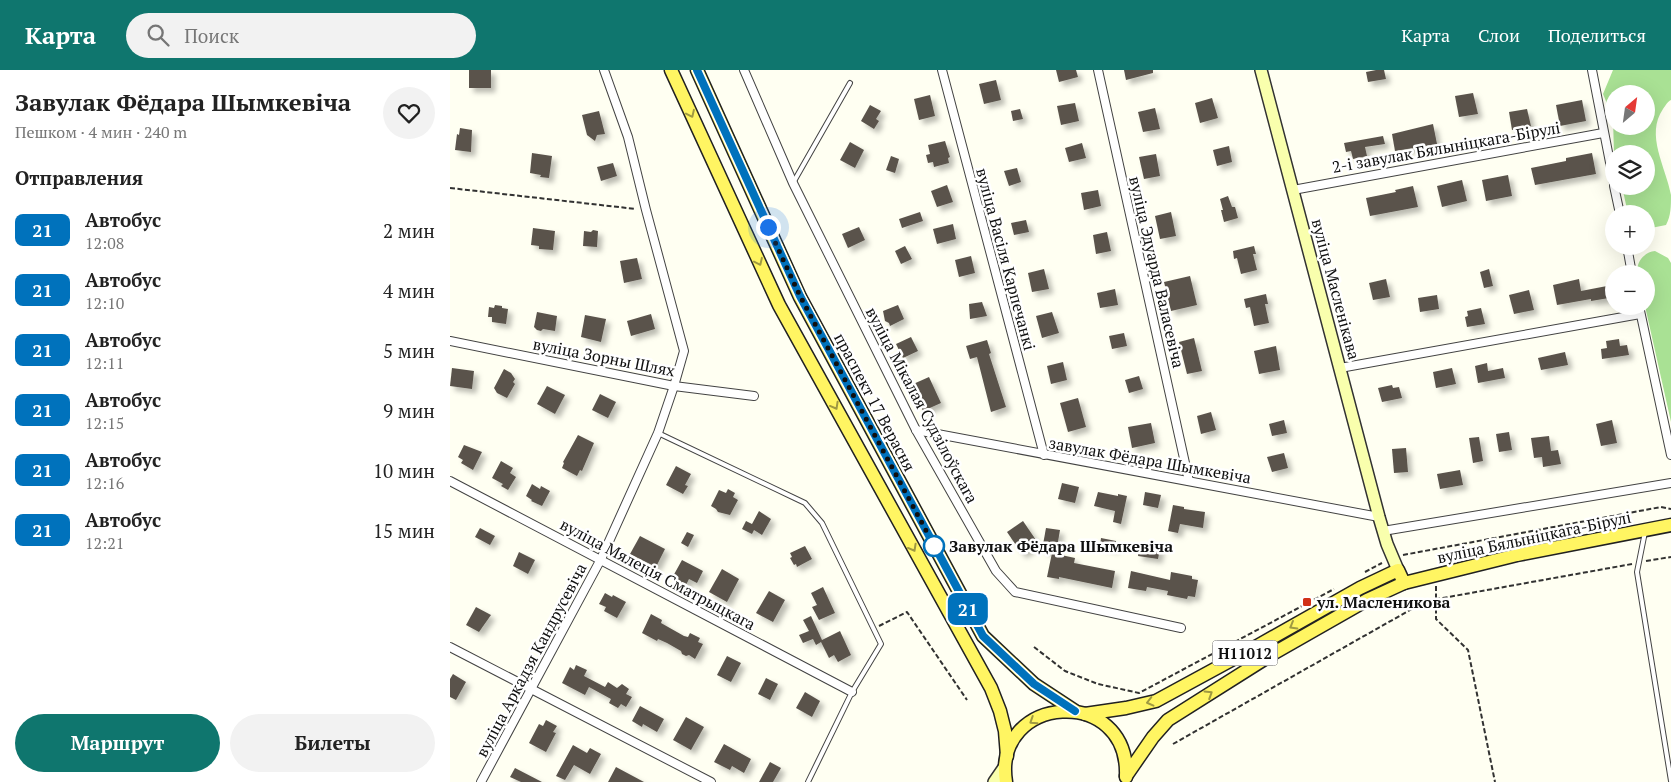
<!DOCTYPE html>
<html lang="ru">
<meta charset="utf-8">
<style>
body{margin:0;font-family:"PT Serif",serif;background:#f2f2f2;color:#222;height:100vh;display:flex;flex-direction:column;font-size:19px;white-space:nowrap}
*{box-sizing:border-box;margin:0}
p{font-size:16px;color:#767676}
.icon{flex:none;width:28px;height:28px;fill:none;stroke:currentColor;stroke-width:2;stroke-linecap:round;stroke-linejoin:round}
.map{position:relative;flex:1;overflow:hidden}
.sheet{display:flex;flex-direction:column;background:#fff;width:450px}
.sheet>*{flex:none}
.badge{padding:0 10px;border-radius:8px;font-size:18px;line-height:32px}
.needle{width:32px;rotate:29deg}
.tools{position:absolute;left:1155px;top:15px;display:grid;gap:10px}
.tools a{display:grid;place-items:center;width:50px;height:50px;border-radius:50%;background:#fff;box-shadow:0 5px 20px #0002;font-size:25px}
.you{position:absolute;width:25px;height:25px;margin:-12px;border:4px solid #fff;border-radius:50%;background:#1a73e8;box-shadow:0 0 0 8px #1a73e833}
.map>.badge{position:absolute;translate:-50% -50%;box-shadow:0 0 0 2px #fff}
h2{padding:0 15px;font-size:19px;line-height:45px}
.round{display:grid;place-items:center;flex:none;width:52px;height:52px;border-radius:26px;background:#f2f2f2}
.overview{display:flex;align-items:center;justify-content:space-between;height:85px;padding:0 15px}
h1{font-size:24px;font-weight:800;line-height:38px}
.primary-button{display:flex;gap:10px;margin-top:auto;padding:10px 15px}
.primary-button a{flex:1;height:58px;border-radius:30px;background:#0f766e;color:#fff;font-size:20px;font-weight:800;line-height:58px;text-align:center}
.primary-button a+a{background:#f2f2f2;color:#222}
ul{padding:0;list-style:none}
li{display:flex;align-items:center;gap:15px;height:60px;padding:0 15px}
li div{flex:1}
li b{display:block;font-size:19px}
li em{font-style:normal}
li .badge{min-width:55px;font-weight:700;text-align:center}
header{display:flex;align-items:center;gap:30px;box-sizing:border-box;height:70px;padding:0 25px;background:#0f766e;color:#fff}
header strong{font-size:24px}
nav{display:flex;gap:28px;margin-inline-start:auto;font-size:18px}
.search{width:350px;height:45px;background:#f2f2f2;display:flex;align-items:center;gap:12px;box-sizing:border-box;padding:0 18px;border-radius:28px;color:#767676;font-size:19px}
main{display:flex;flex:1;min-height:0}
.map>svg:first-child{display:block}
</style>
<header>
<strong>Карта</strong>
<div class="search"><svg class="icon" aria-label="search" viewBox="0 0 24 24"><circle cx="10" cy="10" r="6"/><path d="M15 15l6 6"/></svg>Поиск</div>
<nav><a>Карта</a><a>Слои</a><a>Поделиться</a></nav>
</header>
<main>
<section class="sheet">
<div class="overview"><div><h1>Завулак Фёдара Шымкевіча</h1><p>Пешком · 4 мин · 240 m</p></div><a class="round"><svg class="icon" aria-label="heart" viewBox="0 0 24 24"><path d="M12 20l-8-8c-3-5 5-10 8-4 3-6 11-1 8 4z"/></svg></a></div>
<h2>Отправления</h2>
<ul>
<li><span class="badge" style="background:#0072bc;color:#fff">21</span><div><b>Автобус</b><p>12:08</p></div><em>2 мин</em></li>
<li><span class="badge" style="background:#0072bc;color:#fff">21</span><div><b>Автобус</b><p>12:10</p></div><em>4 мин</em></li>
<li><span class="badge" style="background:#0072bc;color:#fff">21</span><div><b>Автобус</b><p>12:11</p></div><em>5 мин</em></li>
<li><span class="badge" style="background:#0072bc;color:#fff">21</span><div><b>Автобус</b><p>12:15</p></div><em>9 мин</em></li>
<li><span class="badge" style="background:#0072bc;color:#fff">21</span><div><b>Автобус</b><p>12:16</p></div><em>10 мин</em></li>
<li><span class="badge" style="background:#0072bc;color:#fff">21</span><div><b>Автобус</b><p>12:21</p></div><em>15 мин</em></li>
</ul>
<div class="primary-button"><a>Маршрут</a><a>Билеты</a></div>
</section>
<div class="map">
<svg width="1221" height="712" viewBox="0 0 1221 712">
<defs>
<filter id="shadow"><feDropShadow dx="4.5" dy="4.5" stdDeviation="2.5" flood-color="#0004"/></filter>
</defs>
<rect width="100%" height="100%" fill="#fffff2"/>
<g fill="#a9e194" fill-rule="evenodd">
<path d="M1163 0H1221V30C1217 32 1216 35 1213 39 1195 65 1216 97 1221 125 1221 136 1221 146 1216 155L1196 159V144H1178L1172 116H1196V84H1164L1163 48 1153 24ZM1164 24H1196V56H1164Z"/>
<path d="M1205 181 1218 188 1221 193V352L1195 236 1196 204H1188C1185 193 1194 182 1205 181Z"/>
</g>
<g fill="#5a534b" filter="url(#shadow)">
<rect x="19" y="0" width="22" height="18"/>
<polygon points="606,0 626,0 628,7 609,12"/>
<polygon points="674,0 703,0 703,3 676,10"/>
<polygon points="926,0 934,0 936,9 918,12 916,2"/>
<polygon points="546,10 551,30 534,34 529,14"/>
<polygon points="1023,23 1028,44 1009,47 1005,26"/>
<polygon points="480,25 485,46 469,50 464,29"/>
<polygon points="762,28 768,48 750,53 745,33"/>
<polygon points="1132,30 1136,51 1110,56 1106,35"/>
<polygon points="625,33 629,51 611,55 607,36"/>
<polygon points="420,35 431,41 426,49 429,51 424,59 411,51"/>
<polygon points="705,38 710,59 693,62 688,42"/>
<polygon points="570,39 573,49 563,51 561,41"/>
<polygon points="1077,39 1081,56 1062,60 1059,42"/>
<polygon points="149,41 155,64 147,65 145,71 137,65 132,45"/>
<polygon points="983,54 987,74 945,81 942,64"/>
<polygon points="10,58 22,60 21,82 5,80 7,64 9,65"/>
<polygon points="933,66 935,74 915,77 917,86 903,89 901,81 896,82 894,73"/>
<polygon points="495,71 500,87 498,88 499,93 484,97 483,92 478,93 476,85 480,84 478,75"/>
<polygon points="400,72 414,80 405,98 390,90"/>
<polygon points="632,73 636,88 619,92 615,78"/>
<polygon points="779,76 782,92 767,96 763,80"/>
<polygon points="82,83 102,86 99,108 90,107 91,105 80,103"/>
<polygon points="1142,83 1146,104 1085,115 1081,98 1116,91 1116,88"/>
<polygon points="706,84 710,106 694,109 689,87"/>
<polygon points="441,86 449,89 445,103 436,100"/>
<polygon points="163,93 167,106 151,111 147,97"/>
<polygon points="567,98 571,112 559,116 554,101"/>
<polygon points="1058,105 1062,126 1036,131 1032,110"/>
<polygon points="1012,110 1017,131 992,137 987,116"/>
<polygon points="497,115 503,132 487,137 481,121"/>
<polygon points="963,116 968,137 920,146 916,128 946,122 945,120"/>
<polygon points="648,120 651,136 634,140 631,123"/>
<polygon points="778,126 782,137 785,137 788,148 774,152 771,140 773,140 770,129"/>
<polygon points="470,142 473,151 452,158 449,149"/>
<polygon points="721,142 726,166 710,169 705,146"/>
<polygon points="576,150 579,162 564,165 561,153"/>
<polygon points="503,154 506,169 487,174 483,159"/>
<polygon points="409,157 415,170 398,178 392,164"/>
<polygon points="83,158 105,161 103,180 89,179 89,176 81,175"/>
<polygon points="143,160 148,161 147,177 133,176 134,161 141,162"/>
<polygon points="657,162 661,181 646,184 643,165"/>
<polygon points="455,176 462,189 451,194 445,181"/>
<polygon points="804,176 806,184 803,184 807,200 791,204 787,188 784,189 783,181"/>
<polygon points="521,186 525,203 509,207 505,190"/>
<polygon points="187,188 192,209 174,213 170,191"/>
<polygon points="594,199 599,219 582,222 578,203"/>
<polygon points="1039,199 1043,216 1034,218 1030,202"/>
<polygon points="740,206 747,235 721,241 714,212"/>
<polygon points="936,209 940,227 923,230 919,213"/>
<polygon points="1129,209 1131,221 1157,216 1159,228 1141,231 1141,229 1107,235 1103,215"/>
<polygon points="665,219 668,235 650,238 647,223"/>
<polygon points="1079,220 1084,240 1064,244 1059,225"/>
<polygon points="816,224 818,234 815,234 819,253 804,256 800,237 796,238 794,229"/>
<polygon points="987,225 989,239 970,242 968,228"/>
<polygon points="532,232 537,246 520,249 519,234"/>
<polygon points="45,235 52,236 52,238 58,239 56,254 42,252 42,247 38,247 39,237 44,238"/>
<polygon points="448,235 454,249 440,256 439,253 435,251 433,241"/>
<polygon points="1031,238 1035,254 1017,257 1015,247 1018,246 1017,241"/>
<polygon points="87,242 107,246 105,261 93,259 91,261 87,260 84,257"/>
<polygon points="602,242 609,263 592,268 586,246"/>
<polygon points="201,244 205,259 181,266 177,251"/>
<polygon points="135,245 156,249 151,272 131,267"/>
<polygon points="674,263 677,276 662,279 659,266"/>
<polygon points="461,267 468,281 453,288 446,274"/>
<polygon points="744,268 752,301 737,304 729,272"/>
<polygon points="1169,269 1170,276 1177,275 1179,285 1152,289 1151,279 1157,278 1156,271"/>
<polygon points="537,270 541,283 539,284 556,337 541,342 527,287 520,289 516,276"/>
<polygon points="826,276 830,300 809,304 804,281"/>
<polygon points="1115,282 1118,295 1091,300 1088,288"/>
<polygon points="613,292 617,310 601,314 597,296"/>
<polygon points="1037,293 1038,301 1053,298 1055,308 1028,313 1025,296"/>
<polygon points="2,298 24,301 22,319 0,316"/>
<polygon points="1002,298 1006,314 986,318 983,302"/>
<polygon points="54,299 61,303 65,309 63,312 65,314 57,328 47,323 44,318"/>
<polygon points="689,306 693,319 679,323 675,310"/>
<polygon points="479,307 491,333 473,341 461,315"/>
<polygon points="942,315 943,318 949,317 952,328 932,332 928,318"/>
<polygon points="97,316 115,325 105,344 87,334"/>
<polygon points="150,324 166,332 158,348 142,340"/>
<polygon points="628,328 636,357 618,362 610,333"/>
<polygon points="761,342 766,360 751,364 747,346"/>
<polygon points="834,350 837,363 822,366 819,354"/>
<polygon points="1162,350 1167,373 1151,376 1146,354"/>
<polygon points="701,353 705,373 682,378 678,357"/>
<polygon points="1059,362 1062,380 1049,382 1046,364"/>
<polygon points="128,365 144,373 132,401 130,400 127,406 112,398 114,393 113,392"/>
<polygon points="1099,366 1101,381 1108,380 1111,394 1093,397 1092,387 1084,388 1081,368"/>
<polygon points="1029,367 1033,391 1023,393 1019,368"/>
<polygon points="14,375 32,382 23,400 11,393 13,390 8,387"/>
<polygon points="956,378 958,402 944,403 942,379"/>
<polygon points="834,383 838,398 822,402 817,387"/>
<polygon points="51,391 63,398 60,403 66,407 58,420 51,416 53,414 42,408"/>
<polygon points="226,396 241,404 235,415 238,416 233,424 216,415"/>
<polygon points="1010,400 1013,415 990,419 987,404"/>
<polygon points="612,413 629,417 625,433 608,429"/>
<polygon points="82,414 90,419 91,416 100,421 92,436 81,431 82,430 76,426"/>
<polygon points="278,419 285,423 283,427 288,430 280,445 268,442 266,439 261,436 269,420 276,423"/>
<polygon points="648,422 668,426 668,424 677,426 671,454 663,452 665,441 644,436"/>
<polygon points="695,422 711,425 708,438 693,435"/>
<polygon points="723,435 734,437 734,439 755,442 753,458 730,454 728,463 718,461"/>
<polygon points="309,441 321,449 312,465 304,460 302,464 292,459 296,451 302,454"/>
<polygon points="573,451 588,473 572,484 557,462"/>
<polygon points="30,458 45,466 40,475 25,467"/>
<polygon points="596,458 610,460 606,483 592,480"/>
<polygon points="237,462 244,465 238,477 231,473"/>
<polygon points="190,466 215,479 206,497 180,484"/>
<polygon points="651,468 666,471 665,479 650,476"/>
<polygon points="690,474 710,478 708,489 688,486"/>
<polygon points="355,476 362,489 347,497 346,494 344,495 340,488 342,487 340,483"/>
<polygon points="69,482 85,490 78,504 63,496"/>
<polygon points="602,483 625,488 624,493 665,501 662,518 609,507 609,509 597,507"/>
<polygon points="232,490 253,501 247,513 239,509 236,515 222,508"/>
<polygon points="272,499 289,509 277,532 259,522"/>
<polygon points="681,501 720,510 721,502 742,506 742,509 748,510 745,527 738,526 737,529 717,525 718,521 697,517 696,521 678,518"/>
<polygon points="373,517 385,543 369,550 362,537 367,535 361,523"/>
<polygon points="319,521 335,530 323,552 306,543"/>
<polygon points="155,523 162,527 163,525 176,532 167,548 154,541 156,537 149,534"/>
<polygon points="26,537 41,545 29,562 16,555"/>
<polygon points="201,544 212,550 211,553 234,566 238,567 240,563 250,568 248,572 253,574 245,589 239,585 236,586 232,584 231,581 217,573 208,569 207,571 192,563"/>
<polygon points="361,546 372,570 390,561 401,585 388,592 384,585 379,588 371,572 366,575 363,569 353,573 349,565 359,561 353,550"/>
<polygon points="277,586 291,593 281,612 267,605"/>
<polygon points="126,595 137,600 134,606 155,617 158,612 167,618 172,614 179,619 176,624 182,627 176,637 171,634 168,638 159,633 161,629 139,617 135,625 112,613 120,597 124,600"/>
<polygon points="3,604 16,612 6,630 0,627 0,609"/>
<polygon points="316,608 328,614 320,630 308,624"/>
<polygon points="355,622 370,631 362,647 346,638"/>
<polygon points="190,636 214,649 207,662 193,654 192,657 182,651"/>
<polygon points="236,647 254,657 241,680 223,670"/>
<polygon points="96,650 107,656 103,662 106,663 96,682 79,673 89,654 93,656"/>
<polygon points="274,674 301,689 294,703 282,696 280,700 264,692"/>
<polygon points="123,675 137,683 140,678 151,684 140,704 124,695 115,710 106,706"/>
<polygon points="320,692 331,698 323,712 309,712"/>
<polygon points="166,697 194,712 158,712"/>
<polygon points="65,698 92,712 71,712 60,707"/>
</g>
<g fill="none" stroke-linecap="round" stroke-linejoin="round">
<defs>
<g id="lane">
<polyline points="343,113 400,13"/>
<polyline points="208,363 355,433 372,453 431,574 402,622 358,712"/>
<polyline points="1195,462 1187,502 1221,711"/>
</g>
<g id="street">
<polyline points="294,0 343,113 466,360 546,501 565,522 731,558"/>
<polyline points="492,0 594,385"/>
<polyline points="648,0 739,411"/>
<polyline points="1142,0 1164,113"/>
<polyline points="1164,116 1170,144"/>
<polyline points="843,120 1153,63"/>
<polyline points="1177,176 1182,204"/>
<polyline points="1189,236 1221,385"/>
<polyline points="0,271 224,316 304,326"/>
<polyline points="890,298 1190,244"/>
<polyline points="466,360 929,447"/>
<polyline points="0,411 402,622"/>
<polyline points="933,461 1221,413"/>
<polyline points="0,577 261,712"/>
<polyline points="31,712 151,489 208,363 224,316 234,281 196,140 178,67 154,0"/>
</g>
<g id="secondary">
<polyline points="811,0 929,447 937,474 948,500"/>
<polyline points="544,712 555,696"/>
</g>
<g id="primary">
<polyline points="221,0 329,235 541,618 550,641 555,661 557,686"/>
<polyline points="247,0 350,227 533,566 584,614 625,641"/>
<polyline points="635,644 676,638 706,631 809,575 910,518 948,500 954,513 1067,485 1221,455"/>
<polyline points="676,706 703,667 718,650 824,583 917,530 954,513"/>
<path d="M556 712C542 624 680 614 676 707"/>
</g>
</defs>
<use href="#lane" stroke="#434343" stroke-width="6"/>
<use href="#street" stroke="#434343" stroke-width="10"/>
<use href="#secondary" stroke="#323232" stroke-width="14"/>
<use href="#primary" stroke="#212121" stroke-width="15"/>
<g stroke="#323232" stroke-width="2" stroke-dasharray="5 2.5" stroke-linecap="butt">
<polyline points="0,118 186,139"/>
<polyline points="953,485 1211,437 1221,439"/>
<polyline points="1196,491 1221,487"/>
<polyline points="915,502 932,493"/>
<polyline points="986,516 986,549 1018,580 1045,712"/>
<polyline points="429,556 457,542 517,630"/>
<polyline points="584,577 615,601 648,614 689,623 884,519"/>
<polyline points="723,674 976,531 1182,494"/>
</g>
<use href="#lane" stroke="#fff" stroke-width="4"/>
<use href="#street" stroke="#fff" stroke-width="8"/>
<use href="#secondary" stroke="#f9ffad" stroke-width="11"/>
<use href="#primary" stroke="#fff562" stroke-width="12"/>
</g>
<defs><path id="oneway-chevron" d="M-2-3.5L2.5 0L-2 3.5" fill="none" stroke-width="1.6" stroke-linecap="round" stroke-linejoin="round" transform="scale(1.25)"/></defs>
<g stroke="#9f9941">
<use href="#oneway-chevron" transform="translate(241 44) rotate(65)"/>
<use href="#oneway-chevron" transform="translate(309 192) rotate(65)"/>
<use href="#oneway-chevron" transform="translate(385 336) rotate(61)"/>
<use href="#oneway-chevron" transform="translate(463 478) rotate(61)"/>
<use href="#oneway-chevron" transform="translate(843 556) rotate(150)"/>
<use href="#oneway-chevron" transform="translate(759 624) rotate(-32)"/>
<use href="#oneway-chevron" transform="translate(700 632) rotate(166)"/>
<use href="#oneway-chevron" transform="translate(583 651) rotate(147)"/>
</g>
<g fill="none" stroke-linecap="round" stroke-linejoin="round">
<defs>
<polyline id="line" points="247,0 350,226 533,566 584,614 625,641"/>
</defs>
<use href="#line" stroke="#fff" stroke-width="11"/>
<use href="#line" stroke="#0072bc" stroke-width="8"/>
<polyline stroke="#101010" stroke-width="5" stroke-dasharray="0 9" points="318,157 350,226 487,481 484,476"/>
</g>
<circle fill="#fff" stroke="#0072bc" stroke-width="2.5" cx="484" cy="476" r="10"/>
<rect fill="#d13017" stroke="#fff" stroke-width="2" x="852" y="527" width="10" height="10" rx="2.5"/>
<g text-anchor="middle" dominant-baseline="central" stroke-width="5" stroke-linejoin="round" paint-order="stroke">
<rect fill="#fff" stroke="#585858" stroke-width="1" x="762.5" y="570.5" width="65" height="25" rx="4"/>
<g font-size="15" font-weight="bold" fill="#101010">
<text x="795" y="583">Н11012</text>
</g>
<g font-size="16" fill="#101010" stroke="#fff">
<text transform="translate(996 77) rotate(-10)">2-і завулак Бялыніцкага-Бірулі</text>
<text transform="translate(556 189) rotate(75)">вуліца Васіля Карпечанкі</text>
<text transform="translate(707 202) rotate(77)">вуліца Эдуарда Валасевіча</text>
<text transform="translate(886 219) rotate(75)">вуліца Масленікава</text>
<text transform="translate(154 287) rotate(11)">вуліца Зорны Шлях</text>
<text transform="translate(425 332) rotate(62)">праспект 17 Верасня</text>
<text transform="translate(472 335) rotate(62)">вуліца Мікалая Судзілоўскага</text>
<text transform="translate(700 390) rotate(10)">завулак Фёдара Шымкевіча</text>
<text transform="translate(1084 467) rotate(-12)">вуліца Бялыніцкага-Бірулі</text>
<text transform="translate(208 504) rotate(28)">вуліца Мялеція Сматрыцкага</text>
<text transform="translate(81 590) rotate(-62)">вуліца Аркадзя Кандрусевіча</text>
</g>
<g font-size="16" font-weight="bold" fill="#101010" stroke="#fff" text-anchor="start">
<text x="499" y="476">Завулак Фёдара Шымкевіча</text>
</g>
<g font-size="16" font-weight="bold" fill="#101010" stroke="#fff" text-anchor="start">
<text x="867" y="532">ул. Масленикова</text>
</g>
</g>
</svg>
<div class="tools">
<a><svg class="needle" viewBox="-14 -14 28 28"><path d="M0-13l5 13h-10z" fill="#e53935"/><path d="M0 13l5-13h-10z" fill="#767676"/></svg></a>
<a><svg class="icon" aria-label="layers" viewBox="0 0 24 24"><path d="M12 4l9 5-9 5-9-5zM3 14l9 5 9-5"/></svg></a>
<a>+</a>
<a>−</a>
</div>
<div class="you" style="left:318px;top:157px"></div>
<b class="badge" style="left:518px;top:539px;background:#0072bc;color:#fff">21</b>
</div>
</main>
